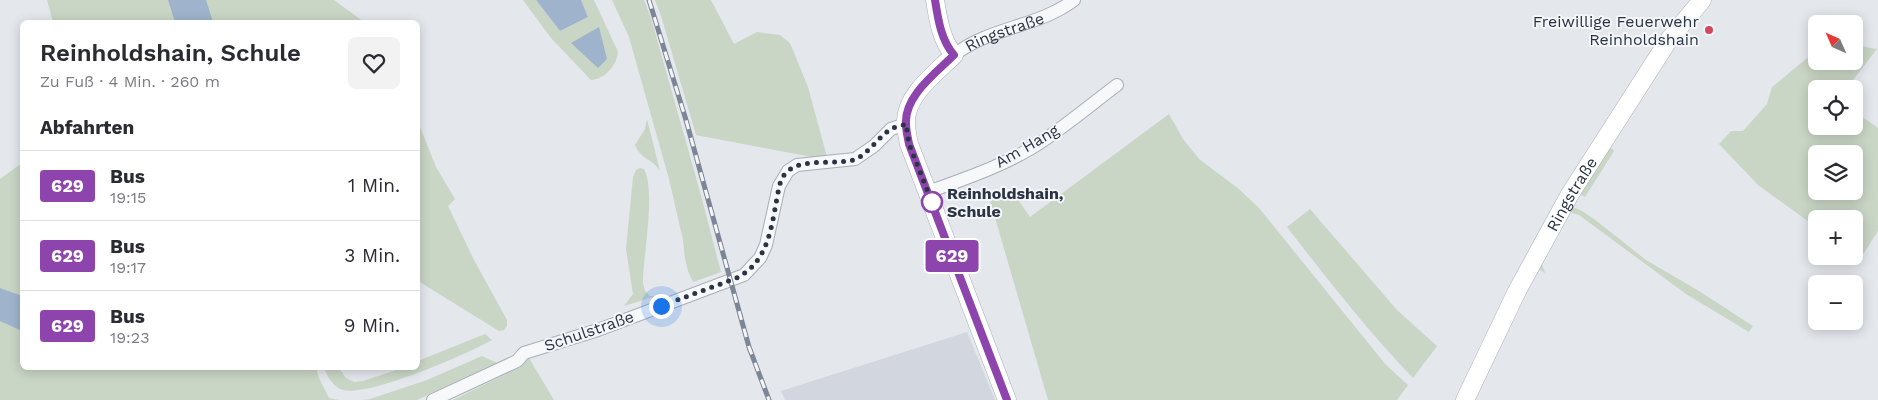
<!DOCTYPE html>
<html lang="de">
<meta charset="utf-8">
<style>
body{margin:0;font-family:"Work Sans",sans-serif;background:#f2f2f3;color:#2b2b33;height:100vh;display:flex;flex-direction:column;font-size:19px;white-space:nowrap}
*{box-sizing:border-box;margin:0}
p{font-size:16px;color:#7c7c81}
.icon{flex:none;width:28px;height:28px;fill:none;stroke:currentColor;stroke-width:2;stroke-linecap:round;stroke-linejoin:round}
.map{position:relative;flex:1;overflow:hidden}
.side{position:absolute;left:20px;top:20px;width:400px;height:350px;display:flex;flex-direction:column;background:#fff;border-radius:8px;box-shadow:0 2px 12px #0003}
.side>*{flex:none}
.badge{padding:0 10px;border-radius:4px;font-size:18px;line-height:32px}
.needle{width:32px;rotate:315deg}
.buttons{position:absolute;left:1808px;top:15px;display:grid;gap:10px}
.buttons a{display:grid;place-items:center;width:55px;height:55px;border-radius:8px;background:#fff;box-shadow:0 2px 12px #0003;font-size:25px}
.you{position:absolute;width:25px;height:25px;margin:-12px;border:4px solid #fff;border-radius:50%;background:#1a73e8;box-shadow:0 0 0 8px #1a73e833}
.map>.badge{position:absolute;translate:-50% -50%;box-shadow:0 0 0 2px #fff}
h2{padding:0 20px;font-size:19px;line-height:45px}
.round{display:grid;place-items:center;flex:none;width:52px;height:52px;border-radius:8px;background:#f2f2f3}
.headline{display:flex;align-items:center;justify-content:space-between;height:85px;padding:0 20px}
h1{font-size:24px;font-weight:600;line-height:38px}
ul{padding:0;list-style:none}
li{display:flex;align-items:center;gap:15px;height:70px;padding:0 20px;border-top:1px solid #e1e1e2}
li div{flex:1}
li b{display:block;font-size:19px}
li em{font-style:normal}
li .badge{min-width:55px;font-weight:700;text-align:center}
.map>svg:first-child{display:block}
</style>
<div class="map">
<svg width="1878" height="400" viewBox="0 0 1878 400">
<rect width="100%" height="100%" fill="#e4e7ec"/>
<polygon fill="#d2d6de" points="967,332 995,400 785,400 781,391"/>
<g fill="#c9d6c5" fill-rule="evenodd">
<polygon points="47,0 334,0 364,22 53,22"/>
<path d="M523 0H536L560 31 588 17 581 0H594L618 52C617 65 605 79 591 80L551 38Z"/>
<polygon points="612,0 644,0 651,18 699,188 721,272 693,282 688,271 685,259 683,240 669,179 629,37"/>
<polygon points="655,0 711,0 734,44 757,32 780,35 790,43 808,87 827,157 812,157 696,135 661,16"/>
<path d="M1854 45 1877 49 1846 89H1816V126H1854V111L1878 128V231L1856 265 1857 259 1854 254V219H1816V227L1758 185 1719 144 1731 131H1743L1767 104 1772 87 1816 51V61H1854ZM1816 154H1854V191H1816Z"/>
<polygon points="1169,114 1183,139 1199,159 1239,189 1259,208 1386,365 1408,385 1397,400 1048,400 989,197 1013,192 1030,217"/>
<path d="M647 119 660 171C652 158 641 160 635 145L645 129Z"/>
<polygon points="418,122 436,167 455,199 448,206 474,260 507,320 507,326 504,330 499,331 418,281"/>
<polygon points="1609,146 1614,151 1585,197 1579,193"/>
<polygon points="22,163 22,368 316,368 319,378 329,398 339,400 0,400 0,179"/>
<path d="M640 168 644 169C656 192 643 255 643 283L645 291 650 296H656L624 306 633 294 626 249 633 177 636 170Z"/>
<polygon points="1575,208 1582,211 1594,219 1646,260 1699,291 1753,326 1749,332 1686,294 1579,215 1570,212 1541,262 1545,273 1535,267 1570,209"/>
<path d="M1310 209 1397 310 1437 346 1413 378C1368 331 1327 279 1287 227Z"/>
<path d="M485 334 492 340C467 354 369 397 343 390 334 388 327 376 324 368H339L346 378 354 382 363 381 402 368H418V361Z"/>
<polygon points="482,356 497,363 417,400 362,400 370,399 427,380"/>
<polygon points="529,358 554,400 453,400 520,367"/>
</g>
<g fill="#9fb4cc">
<polygon points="168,0 206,0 213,22 175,22"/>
<polygon points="536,0 581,0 588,17 560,31"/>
<polygon points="599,27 607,59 598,68 571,43"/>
<polygon points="0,288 22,296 22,331 0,321"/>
</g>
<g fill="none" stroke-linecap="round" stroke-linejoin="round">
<defs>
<g id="street">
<path id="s1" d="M954 55C989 27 1039 27 1074 0"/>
<path d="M928 192C967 178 1009 164 1044 140 1069 123 1093 103 1117 85"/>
<polyline points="433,400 517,361 524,353 598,330 744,275 760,258 766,245 779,186 788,171 797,165 855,159 874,146 891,129 906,124"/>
</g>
<g id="secondary">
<path d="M935 0C938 19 941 40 954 55 936 73 904 96 906 124 906 131 908 138 909 144L1007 400"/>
<path id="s2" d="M1465 400 1517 291 1570 194 1668 41 1702 0"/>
</g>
</defs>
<use href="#street" stroke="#a9aeb7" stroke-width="14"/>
<use href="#secondary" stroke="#a9aeb7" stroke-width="19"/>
<use href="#street" stroke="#f7f8fa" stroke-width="12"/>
<use href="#secondary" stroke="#fff" stroke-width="18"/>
<defs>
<polyline id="rail" points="649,0 686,120 749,347 769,400"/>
</defs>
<use href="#rail" stroke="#7d8696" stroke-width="5"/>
<use href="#rail" stroke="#f4f6f9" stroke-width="3" stroke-dasharray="9" stroke-linecap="butt"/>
</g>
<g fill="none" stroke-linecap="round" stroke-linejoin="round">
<defs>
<path id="line" d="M935 0C938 19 941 40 954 55 936 73 904 96 906 124 906 131 908 138 909 144L1007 400"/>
</defs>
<use href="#line" stroke="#fff" stroke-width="11"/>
<use href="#line" stroke="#8e44ad" stroke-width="8"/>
<path stroke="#2b3445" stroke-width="5" stroke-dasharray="0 9" d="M661 306 734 279C767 265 771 230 777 198 779 188 780 177 788 171 804 157 838 166 856 159 870 152 878 137 891 129 895 127 901 126 906 124L909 144 932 202"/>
</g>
<circle fill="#d1495b" stroke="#f4f6f9" stroke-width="2" cx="1709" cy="30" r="5"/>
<circle fill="#fff" stroke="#8e44ad" stroke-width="2.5" cx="932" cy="202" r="10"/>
<g text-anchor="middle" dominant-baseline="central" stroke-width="4" stroke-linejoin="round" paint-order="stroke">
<g font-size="16" fill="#2b3445" stroke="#f4f6f9" text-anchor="end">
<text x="1699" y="21">Freiwillige Feuerwehr<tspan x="1699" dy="18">Reinholdshain</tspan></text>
</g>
<g font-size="16" fill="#2b3445" stroke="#f4f6f9">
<text stroke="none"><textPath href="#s1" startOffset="56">Ringstraße</textPath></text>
<text transform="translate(1027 146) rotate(-30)">Am Hang</text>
<text stroke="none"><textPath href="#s2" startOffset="232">Ringstraße</textPath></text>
<text transform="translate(589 331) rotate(-19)">Schulstraße</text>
</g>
<g font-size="16" font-weight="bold" fill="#2b3445" stroke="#f4f6f9" text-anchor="start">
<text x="947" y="193">Reinholdshain,<tspan x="947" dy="18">Schule</tspan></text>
</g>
</g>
</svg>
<div class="buttons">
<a><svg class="needle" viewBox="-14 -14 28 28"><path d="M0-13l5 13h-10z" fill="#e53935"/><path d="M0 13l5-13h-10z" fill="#7c7c81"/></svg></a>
<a><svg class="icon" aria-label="locate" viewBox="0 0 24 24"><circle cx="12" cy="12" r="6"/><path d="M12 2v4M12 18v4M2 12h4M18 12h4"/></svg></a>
<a><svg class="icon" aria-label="layers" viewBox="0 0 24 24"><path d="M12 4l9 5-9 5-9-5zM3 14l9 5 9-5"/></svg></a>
<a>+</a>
<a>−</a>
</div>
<div class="you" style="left:661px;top:306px"></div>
<b class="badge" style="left:952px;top:256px;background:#8e44ad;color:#fff">629</b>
<section class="side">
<div class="headline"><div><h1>Reinholdshain, Schule</h1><p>Zu Fuß · 4 Min. · 260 m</p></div><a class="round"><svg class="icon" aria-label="heart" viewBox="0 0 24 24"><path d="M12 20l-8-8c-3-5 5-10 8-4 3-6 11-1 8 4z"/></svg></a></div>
<h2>Abfahrten</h2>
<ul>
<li><span class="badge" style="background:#8e44ad;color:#fff">629</span><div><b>Bus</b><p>19:15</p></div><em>1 Min.</em></li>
<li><span class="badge" style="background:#8e44ad;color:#fff">629</span><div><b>Bus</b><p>19:17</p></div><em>3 Min.</em></li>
<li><span class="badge" style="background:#8e44ad;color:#fff">629</span><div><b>Bus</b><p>19:23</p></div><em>9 Min.</em></li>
</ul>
</section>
</div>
